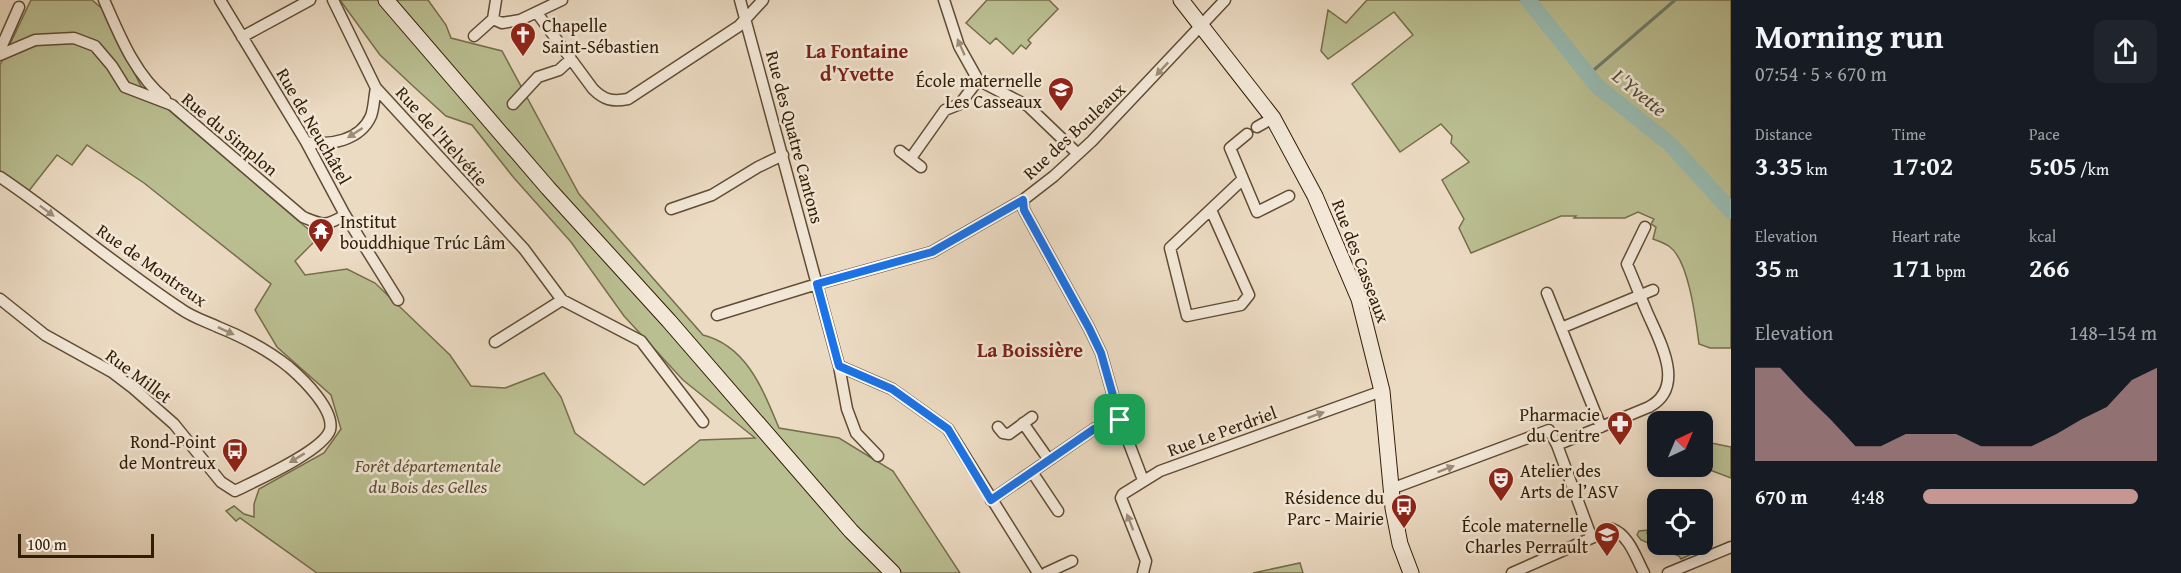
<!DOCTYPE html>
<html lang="en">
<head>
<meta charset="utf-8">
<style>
	:root { --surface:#171b24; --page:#20242c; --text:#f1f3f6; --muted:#9ea1a6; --accent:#c59692 }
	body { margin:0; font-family:"Gentium Book Plus",serif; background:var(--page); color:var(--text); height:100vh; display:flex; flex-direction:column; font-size:22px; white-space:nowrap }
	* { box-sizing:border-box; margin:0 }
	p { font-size:20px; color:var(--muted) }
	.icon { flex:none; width:33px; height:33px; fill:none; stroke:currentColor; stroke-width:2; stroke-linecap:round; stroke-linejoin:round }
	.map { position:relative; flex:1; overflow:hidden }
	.sheet { display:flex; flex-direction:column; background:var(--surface); width:450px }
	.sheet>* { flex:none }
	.needle { width:39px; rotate:44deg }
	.fabs { position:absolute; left:1647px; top:411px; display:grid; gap:12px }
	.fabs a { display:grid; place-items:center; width:66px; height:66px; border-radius:12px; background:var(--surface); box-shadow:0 3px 15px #0003; font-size:30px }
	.scale { position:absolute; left:18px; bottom:15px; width:136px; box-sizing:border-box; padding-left:6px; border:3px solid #311d04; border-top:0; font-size:16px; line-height:21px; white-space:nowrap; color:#311d04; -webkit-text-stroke:4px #f3e8d8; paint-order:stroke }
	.pin { position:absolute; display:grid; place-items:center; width:51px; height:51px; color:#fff; margin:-26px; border-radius:12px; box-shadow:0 3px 9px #0006 }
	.round { display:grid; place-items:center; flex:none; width:63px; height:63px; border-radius:12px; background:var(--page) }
	.overview { display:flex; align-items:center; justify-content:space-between; height:102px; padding:0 24px }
	h1 { font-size:33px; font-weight:700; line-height:45px }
	.figures { display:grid; grid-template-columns:repeat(3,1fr); gap:9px; height:102px; padding:6px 24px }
	.figures div { display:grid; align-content:center }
	.figures b { font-size:26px; font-weight:700 }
	.figures small { font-size:16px; font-weight:400 }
	.figures p { font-size:16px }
	.chart { height:168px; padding:12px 24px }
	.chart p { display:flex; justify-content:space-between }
	.chart svg { width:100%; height:108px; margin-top:6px; fill:var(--accent); opacity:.7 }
	ul { padding:0 24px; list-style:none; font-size:20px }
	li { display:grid; grid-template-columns:96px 72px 1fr; align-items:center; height:45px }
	li i { height:15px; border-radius:8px; background:var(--accent) }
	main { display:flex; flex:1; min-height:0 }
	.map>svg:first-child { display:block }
	.green { fill:#babf92; stroke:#766e4b; stroke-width:1.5 }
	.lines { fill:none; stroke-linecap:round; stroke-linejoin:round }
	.stream { stroke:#6f7c6c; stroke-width:3 }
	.river { stroke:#99bbb2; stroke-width:16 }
	.street-casing { stroke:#604c34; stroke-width:13 }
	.secondary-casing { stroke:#311d04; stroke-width:17 }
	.street { stroke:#f3e8d8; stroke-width:10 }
	.secondary { stroke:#f3e8d8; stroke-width:15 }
	.oneway { fill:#9c8d79 }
	.route-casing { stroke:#fff; stroke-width:12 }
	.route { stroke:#1a73e8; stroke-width:8 }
	.labels { text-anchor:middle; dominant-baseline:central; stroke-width:5; stroke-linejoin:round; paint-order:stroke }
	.poi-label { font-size:18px; fill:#311d04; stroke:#f3e8d8; text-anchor:end }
	.street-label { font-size:18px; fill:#311d04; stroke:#f3e8d8 }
	.park-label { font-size:18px; font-style:italic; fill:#5a4e2f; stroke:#f3e8d8 }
	.neighbourhood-label { font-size:20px; font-weight:bold; fill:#7a1f14; stroke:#f3e8d8 }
	.water-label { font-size:20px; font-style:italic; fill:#504c38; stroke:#f3e8d8 }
</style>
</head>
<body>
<main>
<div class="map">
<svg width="1731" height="573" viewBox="0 0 1731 573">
	<rect width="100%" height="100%" fill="#ecdbc3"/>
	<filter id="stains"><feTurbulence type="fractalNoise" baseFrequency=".00333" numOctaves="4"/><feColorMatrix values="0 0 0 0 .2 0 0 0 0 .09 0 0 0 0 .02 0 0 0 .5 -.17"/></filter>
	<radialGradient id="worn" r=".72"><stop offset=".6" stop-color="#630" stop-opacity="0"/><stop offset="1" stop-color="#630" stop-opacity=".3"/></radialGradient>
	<path class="green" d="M31 0H92L106 12 117 38 141 86 308 229 315 241 295 261 305 275 347 269 375 283 450 355 471 386 505 388 544 373 561 397 575 433 644 485 700 440 755 438 683 380 624 316 571 242 514 178 472 125 446 116 413 86 380 55 340 0H428L446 25 451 38 502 51 579 194 703 335C747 346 763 390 779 428L839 438 893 471 960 573H317L240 518 236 521 226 511 234 506 244 514 254 517V504L259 489 324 453 341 429 331 395 277 347 255 310 271 284 144 183 87 145 72 165 57 155 28 192 0 175V65Z
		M987 0H1049L1058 9 1028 40 1031 43 1026 49 1021 45 1013 54 996 38 990 44 966 23Z
		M1367 0H1731V348H1710L1699 344C1696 321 1689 261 1670 247 1665 243 1658 241 1653 239L1656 227 1651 224 1654 219 1638 212 1625 218H1574L1576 216H1561L1471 253 1459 228 1464 219 1442 180 1469 162 1451 143 1452 136 1441 124 1400 152 1352 84 1413 35 1394 12 1328 59 1321 51 1328 10 1346 23Z
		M1711 443 1731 447V478L1702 467Z
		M1648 530 1647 533 1657 538 1658 544 1672 545 1677 547 1679 545 1702 544 1703 533 1709 546 1681 559 1679 556 1641 540 1637 535 1639 531Z
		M1300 563 1303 573H1253Z"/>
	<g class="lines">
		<path class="stream" d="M1588 75 1675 0"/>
		<path class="river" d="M1528 0 1598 87 1670 144 1731 211"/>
		<defs>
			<path id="street" d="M104 0C119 34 135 75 165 99
				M220 0 306 142 345 215 398 300
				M333 0 376 88 524 249 562 300 641 341 703 422
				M740 0 839 366 847 409 856 433 878 456
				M944 0 959 46 978 80 1028 106 1078 154
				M537 13 593 89C604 100 612 102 628 99L739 26 763 0
				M493 19 496 0
				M474 36 493 19 502 23 520 20 562 0
				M242 37 310 0
				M0 50 19 7
				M0 55 35 40 74 38 95 46 112 66 125 87 172 105 303 217C323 225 325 227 345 215
				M513 104 538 77 559 70 571 59
				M1257 127 1273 118
				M1247 134 1230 148 1257 212 1289 196
				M306 142C329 146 360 141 371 116 374 108 374 97 376 88
				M900 151 921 167
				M911 158 945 110 960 104 978 80
				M0 177C62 219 119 268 181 309 192 317 205 321 218 327 243 337 268 350 289 367 303 379 335 410 330 430 323 451 255 481 235 491L221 482 174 424 133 388 112 372 45 335 0 299
				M1023 200 1024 210 1089 328 1101 353 1120 420 1143 480
				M671 209 712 195 758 167 783 155
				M1211 210 1249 295 1241 305 1187 316 1170 248 1243 179
				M1547 293 1601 427
				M717 315 817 284 932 252 1023 200 1054 176 1092 141 1225 0
				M1561 328 1653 290
				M495 342 562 300
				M839 366 892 389 948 429 1038 573
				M1023 423 1049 460
				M998 427 1003 433 1009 434 1032 417
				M1557 445 1649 407C1687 387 1659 340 1647 312 1640 296 1634 280 1627 264L1645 227
				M1032 472 1058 511
				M1391 489 1549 430 1557 445 1591 536
				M991 500 1094 429 1120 420
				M1046 573 1072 561
				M1143 573 1146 561 1121 498 1123 494 1160 471 1382 391
				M1512 573 1612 529C1629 535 1636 558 1644 573
				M1668 573 1731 547"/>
			<path id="secondary" d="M386 0 548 188 669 321 851 531 893 573
				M1181 0 1273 118 1315 196 1359 299 1382 391 1393 508 1400 544 1411 573"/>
		</defs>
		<use href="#street" class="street-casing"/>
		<use href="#secondary" class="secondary-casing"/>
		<use href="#street" class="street"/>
		<use href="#secondary" class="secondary"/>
	</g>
	<defs><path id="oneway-solid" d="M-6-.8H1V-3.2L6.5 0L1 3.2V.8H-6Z" transform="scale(1.5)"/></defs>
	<g class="oneway">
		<use href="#oneway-solid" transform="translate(961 47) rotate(-114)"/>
		<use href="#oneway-solid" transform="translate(1162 69) rotate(133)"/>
		<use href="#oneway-solid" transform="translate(355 133) rotate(147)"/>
		<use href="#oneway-solid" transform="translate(47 211) rotate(37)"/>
		<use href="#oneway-solid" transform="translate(226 331) rotate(25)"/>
		<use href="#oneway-solid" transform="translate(1316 415) rotate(-20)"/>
		<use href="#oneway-solid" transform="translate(297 458) rotate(149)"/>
		<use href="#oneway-solid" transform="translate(1446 469) rotate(-21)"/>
		<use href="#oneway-solid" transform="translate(1130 522) rotate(-111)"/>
	</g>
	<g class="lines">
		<defs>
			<path id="route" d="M1023 200 1024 210 1089 328 1101 353 1120 420 1094 429 991 500 948 429 892 389 839 366 817 284 932 252Z"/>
		</defs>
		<use href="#route" class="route-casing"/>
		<use href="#route" class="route"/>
	</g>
	<defs>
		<symbol id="church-pin" viewBox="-11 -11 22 30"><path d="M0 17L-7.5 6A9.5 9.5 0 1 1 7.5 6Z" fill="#8f2418" stroke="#f3e8d8"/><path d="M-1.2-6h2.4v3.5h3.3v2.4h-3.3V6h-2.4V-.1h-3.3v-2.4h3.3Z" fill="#fff"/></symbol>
		<symbol id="school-pin" viewBox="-11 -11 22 30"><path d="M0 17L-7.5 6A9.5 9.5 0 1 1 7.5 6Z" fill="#8f2418" stroke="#f3e8d8"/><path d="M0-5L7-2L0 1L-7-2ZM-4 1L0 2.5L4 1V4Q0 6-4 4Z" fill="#fff"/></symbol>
		<symbol id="temple-pin" viewBox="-11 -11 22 30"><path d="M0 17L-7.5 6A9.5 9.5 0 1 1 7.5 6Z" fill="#8f2418" stroke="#f3e8d8"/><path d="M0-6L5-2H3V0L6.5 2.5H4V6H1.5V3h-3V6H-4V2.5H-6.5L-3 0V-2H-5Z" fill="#fff"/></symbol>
		<symbol id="pharmacy-pin" viewBox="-11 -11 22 30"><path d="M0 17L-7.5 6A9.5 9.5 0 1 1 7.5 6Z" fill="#8f2418" stroke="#f3e8d8"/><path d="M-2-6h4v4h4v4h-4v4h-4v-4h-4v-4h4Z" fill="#fff"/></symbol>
		<symbol id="bus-pin" viewBox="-11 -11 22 30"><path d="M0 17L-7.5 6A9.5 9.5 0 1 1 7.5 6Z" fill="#8f2418" stroke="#f3e8d8"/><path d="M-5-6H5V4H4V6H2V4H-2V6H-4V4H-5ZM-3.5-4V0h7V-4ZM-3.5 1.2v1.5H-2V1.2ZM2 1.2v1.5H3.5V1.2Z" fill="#fff"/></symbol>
		<symbol id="theatre-pin" viewBox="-11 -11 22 30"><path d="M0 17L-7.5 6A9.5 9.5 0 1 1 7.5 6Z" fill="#8f2418" stroke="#f3e8d8"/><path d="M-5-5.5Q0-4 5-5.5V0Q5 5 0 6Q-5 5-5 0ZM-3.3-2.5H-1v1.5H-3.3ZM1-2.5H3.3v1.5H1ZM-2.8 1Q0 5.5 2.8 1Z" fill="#fff"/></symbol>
	</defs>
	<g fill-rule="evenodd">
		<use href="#church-pin" x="508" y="20" width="30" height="40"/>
		<use href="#school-pin" x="1046" y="75" width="30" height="40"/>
		<use href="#temple-pin" x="306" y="216" width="30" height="40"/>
		<use href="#pharmacy-pin" x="1605" y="409" width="30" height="40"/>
		<use href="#bus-pin" x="220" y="436" width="30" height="40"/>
		<use href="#theatre-pin" x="1486" y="465" width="30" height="40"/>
		<use href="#bus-pin" x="1389" y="492" width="30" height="40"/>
		<use href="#school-pin" x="1592" y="520" width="30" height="40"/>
	</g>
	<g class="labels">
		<g class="poi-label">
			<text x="542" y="25" text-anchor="start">Chapelle<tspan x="542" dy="21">Saint-Sébastien</tspan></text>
			<text x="1042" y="80">École maternelle<tspan x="1042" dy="21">Les Casseaux</tspan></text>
			<text x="340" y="221" text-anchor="start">Institut<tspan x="340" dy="21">bouddhique Trúc Lâm</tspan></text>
			<text x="1600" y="414">Pharmacie<tspan x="1600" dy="21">du Centre</tspan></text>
			<text x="216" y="441">Rond-Point<tspan x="216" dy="21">de Montreux</tspan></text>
			<text x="1520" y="470" text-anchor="start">Atelier des<tspan x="1520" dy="21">Arts de l’ASV</tspan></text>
			<text x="1384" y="497">Résidence du<tspan x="1384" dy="21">Parc - Mairie</tspan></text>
			<text x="1588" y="525">École maternelle<tspan x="1588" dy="21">Charles Perrault</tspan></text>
		</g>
		<g class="street-label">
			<text transform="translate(314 126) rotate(60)">Rue de Neuchâtel</text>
			<text transform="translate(1074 131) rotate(-43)">Rue des Bouleaux</text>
			<text transform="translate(230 134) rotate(40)">Rue du Simplon</text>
			<text transform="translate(442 136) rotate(48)">Rue de l'Helvétie</text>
			<text transform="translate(795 137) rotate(75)">Rue des Quatre Cantons</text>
			<text transform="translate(1361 261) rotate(69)">Rue des Casseaux</text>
			<text transform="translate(152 265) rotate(35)">Rue de Montreux</text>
			<text transform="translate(139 376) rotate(37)">Rue Millet</text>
			<text transform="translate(1222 431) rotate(-20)">Rue Le Perdriel</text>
		</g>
		<g class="park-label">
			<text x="428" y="465">Forêt départementale<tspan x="428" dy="21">du Bois des Gelles</tspan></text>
		</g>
		<g class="neighbourhood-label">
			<text x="857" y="50">La Fontaine<tspan x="857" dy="23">d'Yvette</tspan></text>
			<text x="1030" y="349">La Boissière</text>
		</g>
		<g class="water-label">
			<text transform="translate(1640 92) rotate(39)">L'Yvette</text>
		</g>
	</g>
	<rect width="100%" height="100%" filter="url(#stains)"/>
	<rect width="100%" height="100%" fill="url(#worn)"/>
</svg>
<div class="fabs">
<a><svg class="needle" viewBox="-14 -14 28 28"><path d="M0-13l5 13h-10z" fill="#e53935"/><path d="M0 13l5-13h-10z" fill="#9ea1a6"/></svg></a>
<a><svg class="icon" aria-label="locate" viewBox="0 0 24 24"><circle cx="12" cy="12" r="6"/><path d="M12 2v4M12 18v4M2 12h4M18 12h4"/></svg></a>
</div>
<div class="scale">100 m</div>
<div class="pin" style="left:1120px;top:420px;background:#1e9e55"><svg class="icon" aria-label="arrive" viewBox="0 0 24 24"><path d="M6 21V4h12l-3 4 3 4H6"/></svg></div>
</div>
<section class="sheet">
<div class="overview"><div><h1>Morning run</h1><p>07:54 · 5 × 670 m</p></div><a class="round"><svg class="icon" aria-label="share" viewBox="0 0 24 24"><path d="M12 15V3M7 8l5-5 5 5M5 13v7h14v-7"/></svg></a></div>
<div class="figures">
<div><p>Distance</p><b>3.35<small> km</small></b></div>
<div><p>Time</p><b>17:02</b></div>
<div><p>Pace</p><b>5:05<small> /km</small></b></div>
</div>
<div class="figures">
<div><p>Elevation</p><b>35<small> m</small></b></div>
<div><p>Heart rate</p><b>171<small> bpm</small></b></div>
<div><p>kcal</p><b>266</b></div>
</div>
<div class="chart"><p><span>Elevation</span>148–154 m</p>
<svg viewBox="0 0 160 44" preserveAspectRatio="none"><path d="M0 44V6L10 6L20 17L30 27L40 38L50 38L60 33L70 33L80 33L90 38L100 38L110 38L120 33L130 27L140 22L150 11L160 6V44z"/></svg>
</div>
<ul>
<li><b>670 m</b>4:48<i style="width:92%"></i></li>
</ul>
</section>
</main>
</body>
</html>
